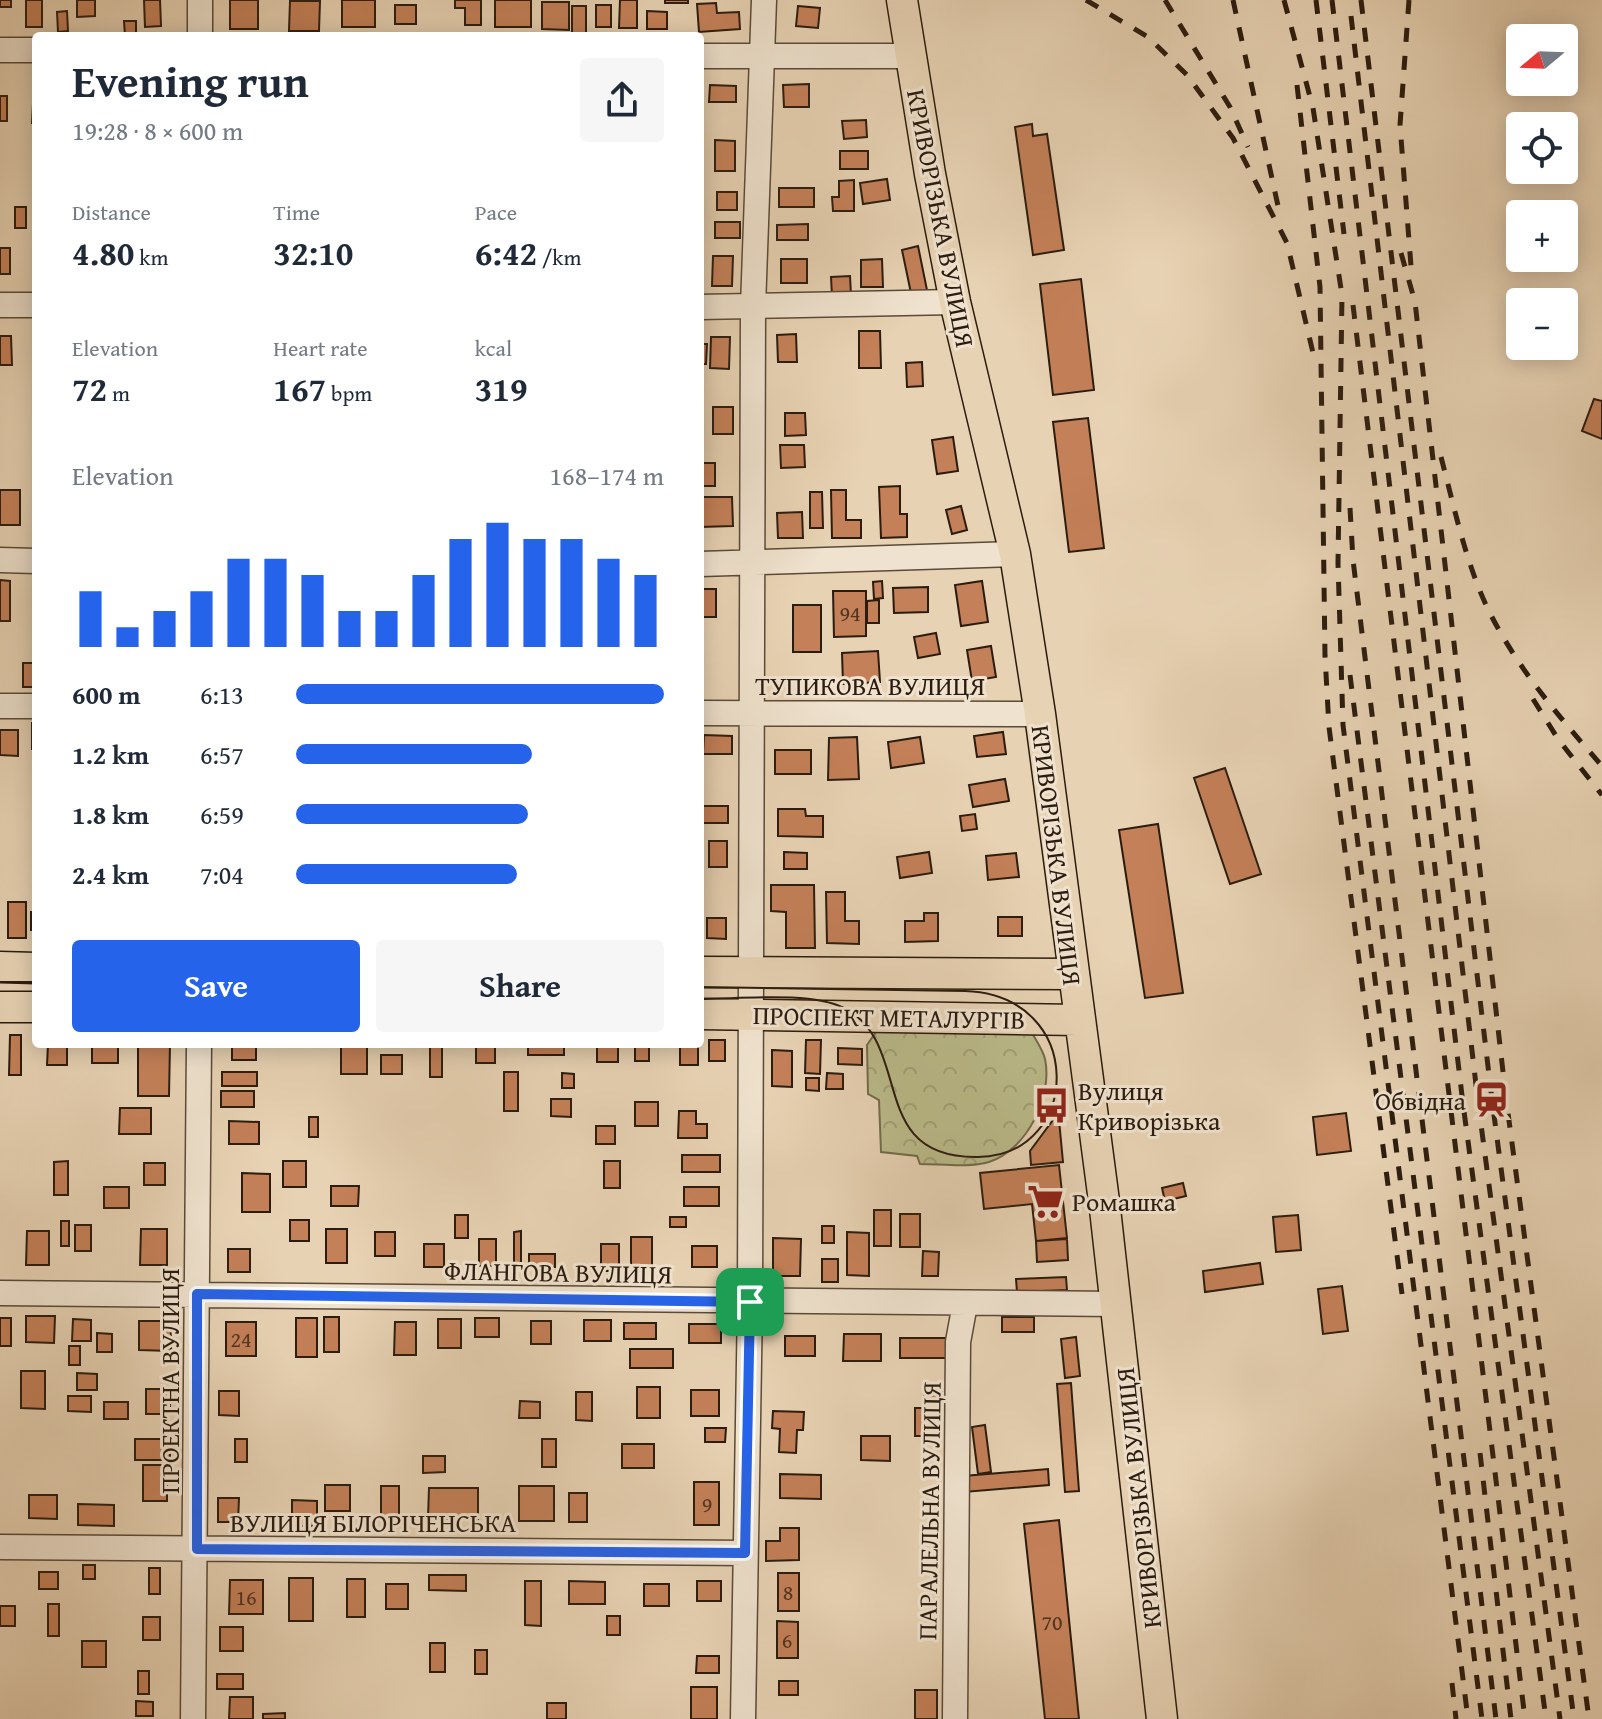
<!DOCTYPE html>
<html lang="en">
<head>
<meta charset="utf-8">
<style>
	:root { --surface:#fff; --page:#f6f6f7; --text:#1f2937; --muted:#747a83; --accent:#2563eb }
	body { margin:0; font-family:"Gentium Book Plus",serif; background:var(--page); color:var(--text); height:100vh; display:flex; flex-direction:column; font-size:30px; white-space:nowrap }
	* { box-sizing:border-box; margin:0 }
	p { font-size:26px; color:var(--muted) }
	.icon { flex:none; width:44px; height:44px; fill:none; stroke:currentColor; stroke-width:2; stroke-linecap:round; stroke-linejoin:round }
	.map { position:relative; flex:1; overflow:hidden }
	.panel { position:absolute; left:32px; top:32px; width:672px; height:1016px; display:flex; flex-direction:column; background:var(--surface); border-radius:8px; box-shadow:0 4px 20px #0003 }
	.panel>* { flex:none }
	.needle { width:52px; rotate:251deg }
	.fabs { position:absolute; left:1506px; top:24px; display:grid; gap:16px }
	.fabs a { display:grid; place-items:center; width:72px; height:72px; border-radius:8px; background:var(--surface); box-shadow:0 4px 20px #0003; font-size:40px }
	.pin { position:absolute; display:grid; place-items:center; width:68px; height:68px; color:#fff; margin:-34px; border-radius:16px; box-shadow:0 4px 12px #0006 }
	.round { display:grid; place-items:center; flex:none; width:84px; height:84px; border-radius:8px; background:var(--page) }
	.overview { display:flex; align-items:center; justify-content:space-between; height:136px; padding:0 40px }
	h1 { font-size:44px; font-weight:600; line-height:60px }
	.metrics { display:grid; grid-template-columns:repeat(3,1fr); gap:12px; height:136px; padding:8px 40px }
	.metrics div { display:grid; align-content:center }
	.metrics b { font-size:34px; font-weight:600 }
	.metrics small { font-size:22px; font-weight:400 }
	.metrics p { font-size:22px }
	.chart { height:224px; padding:16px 40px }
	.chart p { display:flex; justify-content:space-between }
	.chart svg { width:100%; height:144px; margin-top:8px; stroke:var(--accent); stroke-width:6 }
	.primary-button { display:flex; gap:16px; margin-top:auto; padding:16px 40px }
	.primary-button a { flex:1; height:92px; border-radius:8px; background:var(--accent); color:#fff; font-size:32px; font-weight:600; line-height:92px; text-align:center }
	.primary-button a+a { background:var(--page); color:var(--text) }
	ul { padding:0 40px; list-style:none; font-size:26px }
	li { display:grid; grid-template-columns:128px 96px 1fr; align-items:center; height:60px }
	li i { height:20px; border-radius:10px; background:var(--accent) }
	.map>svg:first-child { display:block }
	.forest { fill:url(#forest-crowns); stroke:#726b4c; stroke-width:2 }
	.building { fill:#c48058; stroke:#2b1c0f; stroke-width:2 }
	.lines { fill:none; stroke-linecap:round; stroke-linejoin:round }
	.minor-casing { stroke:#5a4a38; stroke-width:27 }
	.major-casing { stroke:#2b1c0f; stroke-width:33 }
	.minor { stroke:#efe2ce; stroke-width:24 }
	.major { stroke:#e7d2b3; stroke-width:30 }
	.tram { stroke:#2b1c0f; stroke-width:2 }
	.rail { stroke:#2b1c0f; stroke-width:5; stroke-dasharray:14 14; stroke-linecap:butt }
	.route-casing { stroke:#fff; stroke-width:16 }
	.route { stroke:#2563eb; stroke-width:10 }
	.labels { text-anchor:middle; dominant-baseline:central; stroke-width:6; stroke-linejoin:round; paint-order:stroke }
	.number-label { font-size:22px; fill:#513521 }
	.street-label { font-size:26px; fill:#2b1c0f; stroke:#efe2ce }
	.poi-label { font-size:26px; fill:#2b1c0f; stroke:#efe2ce; text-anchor:start }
</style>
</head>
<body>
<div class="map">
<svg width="1602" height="1719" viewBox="0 0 1602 1719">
	<defs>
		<pattern id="forest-crowns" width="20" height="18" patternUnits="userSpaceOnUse" patternTransform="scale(2)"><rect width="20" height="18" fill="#baba89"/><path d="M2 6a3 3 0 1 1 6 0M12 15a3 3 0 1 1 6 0" fill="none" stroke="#a09f75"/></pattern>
	</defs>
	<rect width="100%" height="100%" fill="#e7d2b3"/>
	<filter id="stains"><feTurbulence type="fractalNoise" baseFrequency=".0025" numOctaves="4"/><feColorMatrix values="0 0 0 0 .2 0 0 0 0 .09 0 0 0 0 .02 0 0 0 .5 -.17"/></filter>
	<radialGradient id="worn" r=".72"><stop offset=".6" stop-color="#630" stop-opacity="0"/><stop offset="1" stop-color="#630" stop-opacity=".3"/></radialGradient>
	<path class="forest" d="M878 1029 1031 1031C1035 1039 1043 1050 1045 1059 1053 1096 1027 1150 989 1162 969 1168 941 1164 920 1164L917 1156 881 1152 879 1100 868 1094 867 1045Z"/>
	<path class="building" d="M0 0H11V7H0Z
		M26 0H42V27H26Z
		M77 0H95V16L77 17Z
		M144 0H160L161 26 145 27Z
		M230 0H258V29H230Z
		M342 0H375V27H342Z
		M455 0H481V25H465V8H455Z
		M495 0H531V27H495Z
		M620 0H637V28H619Z
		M665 0H688V3H665Z
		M290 1H320L319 31H289Z
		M542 2H569V30L542 29Z
		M716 3 717 13 739 12 740 29 699 32 697 4Z
		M395 5H416V24H395Z
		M596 5H611V27H596Z
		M572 6H586V35H572Z
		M798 6 820 8 818 28 796 26Z
		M67 11 68 31 58 32 57 12Z
		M647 11 667 12V29H647Z
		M124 21H136V35L125 36Z
		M809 84V107H784L783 85Z
		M710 85 736 86V102H709Z
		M0 96H7V121H0Z
		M33 104H36V123H32Z
		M866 120 867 137 844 139 842 121Z
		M1032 124 1033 136 1047 134 1064 250 1033 255 1015 127Z
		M715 140 735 141V171H715Z
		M840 151H868V169H840Z
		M887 179 890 200 863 204 860 183Z
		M854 180V211H833L832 197H839V181Z
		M779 188H814V207H779Z
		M717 192H737V210H717Z
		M15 207H26V228H15Z
		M715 222H740V238H715Z
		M808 224V240H777V225Z
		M918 246 928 295 912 298 902 250Z
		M0 248H10V274H0Z
		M713 256H733L732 286H712Z
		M781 259H807V283H781Z
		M882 259 883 287H861V260Z
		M850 276 851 295 832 296 831 277Z
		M1081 279 1094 390 1053 395 1040 284Z
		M859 331H880L881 368H859Z
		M796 334 797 362H778L777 335Z
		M0 336H11L12 365H0Z
		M711 337H730L729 369 710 368Z
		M700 344H707L706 364H700Z
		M922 362 923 386 907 387 906 363Z
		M1594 399 1602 401V439L1582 431Z
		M713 407H733V434H713Z
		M785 413H805L806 435 785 436Z
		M1088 418 1104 548 1069 552 1053 422Z
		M953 437 958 471 937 474 932 440Z
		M700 440H703V458H700Z
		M780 445H804L805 467 781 468Z
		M700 463H715V486H700Z
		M900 486V514H907V537L881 538 879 487Z
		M0 490H20V525H0Z
		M831 490H846V520H861V538H832Z
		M810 492H822L823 528H810Z
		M700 497H732L733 526 700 527Z
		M961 506 967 530 952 534 946 510Z
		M802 512 803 538H778L777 513Z
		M0 580 10 581V621H0Z
		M882 581 883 598 874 599 873 582Z
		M982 581 988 622 961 626 955 585Z
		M928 587V612L894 613 893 588Z
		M702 589H716V617H702Z
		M833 591H866V636L834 637Z
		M879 600V623H867V601Z
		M793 605H821V652H793Z
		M936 633 940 654 918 658 914 637Z
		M991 646 996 677 972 681 967 650Z
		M878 651 880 682 843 684 842 653Z
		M23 663H36V687H23Z
		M32 723H36V749H32Z
		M0 730H18V756L0 755Z
		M1003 732 1006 754 977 757 974 736Z
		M704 735 732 736V754H703Z
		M857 737 859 779 828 780 829 738Z
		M920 737 924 763 891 768 888 742Z
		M775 750H811V774H775Z
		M1225 768 1261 874 1230 884 1194 778Z
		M1005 779 1009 801 973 807 969 785Z
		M700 806H728V823H700Z
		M778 809H805L806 816H823V837L778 836Z
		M975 814 977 829 962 831 960 816Z
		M1158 824 1183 993 1145 998 1119 830Z
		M709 841H727V867H709Z
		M784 852 807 853V869H784Z
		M929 852 932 873 900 878 897 857Z
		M1016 853 1019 877 988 880 986 856Z
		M771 885H814L815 948H786V912L771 911Z
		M826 892H845V921H859V944L827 943Z
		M8 902H26V938H8Z
		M31 912H36V930H31Z
		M924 913H938V941L905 942V921H924Z
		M998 917H1022V936H998Z
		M707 918H726V939L707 938Z
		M10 1035H21V1075H9Z
		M709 1040H725V1061H709Z
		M806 1040H821L820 1074 805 1073Z
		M48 1044H67V1065H47Z
		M92 1044H118V1063H92Z
		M138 1044H170L169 1096H138Z
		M232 1044H256V1060H232Z
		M341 1044H367V1074H341Z
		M430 1044H442V1077H430Z
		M476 1044H495V1063H476Z
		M528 1044H564V1055H528Z
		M597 1044H618V1062H597Z
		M635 1044H649V1061H635Z
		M680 1044H698V1065H680Z
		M838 1048 862 1049V1065L838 1064Z
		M772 1050 792 1051V1087L772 1086Z
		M381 1055H402V1074H381Z
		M222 1072H257V1086H222Z
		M504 1072H518V1111H504Z
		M562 1073 574 1074V1088H562Z
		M827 1073 843 1074V1089H826Z
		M806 1078H819V1091L806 1090Z
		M221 1091H254V1107H221Z
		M551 1099H571V1117L551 1116Z
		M635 1102H658V1126H635Z
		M120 1108H151V1134H119Z
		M679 1111H696V1124H707V1138H678Z
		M1346 1113 1351 1151 1317 1155 1313 1117Z
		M309 1117H318V1137H309Z
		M1053 1120H1059L1063 1162 1031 1165 1030 1151Z
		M229 1121 259 1122V1144H229Z
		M596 1126H615V1144H596Z
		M682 1155H720V1172H682Z
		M68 1161V1195H54V1162Z
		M283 1161H306V1187H283Z
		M604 1161H620V1188H604Z
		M144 1163H165V1185H144Z
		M1059 1165 1067 1238 1036 1241 1032 1204 984 1209 980 1173Z
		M242 1173 270 1174V1212H242Z
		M1183 1183 1186 1196 1165 1201 1162 1188Z
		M331 1186H359L358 1206H331Z
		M104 1187H129V1208H104Z
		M684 1187H719V1206H684Z
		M874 1210H891V1246H874Z
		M900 1214H920V1247H900Z
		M455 1215H468V1238H455Z
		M1298 1215 1301 1250 1276 1252 1273 1217Z
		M670 1217H686V1227H670Z
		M290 1220H309V1241H290Z
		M61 1221H69V1246H61Z
		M75 1225H91V1251H75Z
		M822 1226H834V1243H822Z
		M141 1229H167V1265H140Z
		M326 1229H347V1263H326Z
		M27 1231H49V1265H26Z
		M521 1231V1265H514V1232Z
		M375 1232H395V1256H375Z
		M847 1232 869 1233V1276L847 1275Z
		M631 1237H652V1268H631Z
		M773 1238 801 1239 800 1276H773Z
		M479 1239H496V1266H479Z
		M1067 1239 1068 1260 1037 1262 1036 1241Z
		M424 1244H444V1267H424Z
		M601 1244H619V1271H601Z
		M692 1246H717V1267H692Z
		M228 1249H250V1272H228Z
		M923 1251 939 1252 938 1276H922Z
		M529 1254H555V1267H529Z
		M822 1259H838V1282H822Z
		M1260 1263 1263 1284 1205 1292 1203 1271Z
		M1066 1277 1067 1290 1017 1292 1016 1279Z
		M1342 1286 1348 1331 1323 1334 1318 1289Z
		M26 1316H55L54 1343 26 1342Z
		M324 1317H339V1352H324Z
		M1002 1317H1034V1332H1002Z
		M0 1318H11V1346H0Z
		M296 1318H317V1357H296Z
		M475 1318H499V1337H475Z
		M73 1319 91 1320V1341H72Z
		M438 1319H461V1348H438Z
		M584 1320H611V1341H584Z
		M139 1321H171V1351L139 1350Z
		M531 1321H551V1344H531Z
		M226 1322H256V1356H226Z
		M395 1322H416V1355H394Z
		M624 1323H656V1339H624Z
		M689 1324H721V1343H689Z
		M97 1333 112 1334V1352H97Z
		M844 1334H881V1361H843Z
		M785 1336H815V1356H785Z
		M1076 1337 1080 1376 1065 1378 1061 1339Z
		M900 1338H949V1358H900Z
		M69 1346H80V1365H69Z
		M630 1349H673V1368H630Z
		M21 1371H45V1409L21 1408Z
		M77 1373 97 1374V1390H77Z
		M1071 1383 1079 1491 1065 1492 1057 1384Z
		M637 1387H660V1418H637Z
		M924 1387H942V1400H924Z
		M146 1389H170V1414H146Z
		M691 1390H719V1416H691Z
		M219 1391H239V1416L219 1415Z
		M576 1392H592V1421L576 1420Z
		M68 1396H91V1412L68 1411Z
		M520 1401 540 1402V1418H519Z
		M104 1402H128V1419H104Z
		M915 1408H935V1436H915Z
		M773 1411 804 1412 803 1430H797L796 1453 779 1452 780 1429 772 1428Z
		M985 1425 991 1472 978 1474 972 1427Z
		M705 1428H726L725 1442H705Z
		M861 1436H890V1461L861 1460Z
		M135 1439H170V1460H135Z
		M235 1439H247V1462H235Z
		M542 1439H556V1467H542Z
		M622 1444H654V1468H622Z
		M423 1456H445V1472L423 1473Z
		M143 1465H167V1501H143Z
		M1048 1469 1049 1485 964 1492 963 1476Z
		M780 1474 821 1475V1499L780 1498Z
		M694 1482H719V1525H694Z
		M325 1485H350V1511H325Z
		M381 1486H399V1517H381Z
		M519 1486H554V1521H519Z
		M429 1488H478V1519L428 1518Z
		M569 1493H587V1522H569Z
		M29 1495H57V1519L29 1518Z
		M218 1498H239L238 1522H218Z
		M292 1500 317 1501V1526H292Z
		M78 1504 114 1505V1526L78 1525Z
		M1059 1520 1079 1719H1045L1024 1524Z
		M780 1528H799V1560L766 1561V1541H780Z
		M83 1565H95V1579H83Z
		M149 1568H160V1594H149Z
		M39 1572H58V1589H39Z
		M778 1573H799V1611H778Z
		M429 1575H466V1591L429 1590Z
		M289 1578H313V1621H289Z
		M347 1579H365V1617H347Z
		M230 1580H263V1614H229Z
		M525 1581H541V1626L525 1625Z
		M569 1581 605 1582V1604H569Z
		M697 1581H721V1601H697Z
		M386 1584H408V1609H386Z
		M644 1584H669V1606H644Z
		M48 1604H59V1636H48Z
		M0 1606H15V1626H0Z
		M607 1616H620V1635H607Z
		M143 1617H160V1640H143Z
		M777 1621 798 1622V1658H777Z
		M220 1627H243V1651H220Z
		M82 1641H106V1667H82Z
		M430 1643H445V1672H430Z
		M475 1650H487V1674H475Z
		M697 1656H719V1673H696Z
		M138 1671H149V1694H138Z
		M217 1674H243V1689H217Z
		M779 1681H798V1695H779Z
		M691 1687H717V1719H691Z
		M915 1690H937V1719H915Z
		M230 1697H253V1719H229Z
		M136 1701 153 1702V1716H136Z
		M547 1703H566V1719H547Z
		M285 1713V1719H263V1714Z"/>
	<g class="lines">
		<defs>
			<path id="minor" d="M200 0V36
				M0 50H36
				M700 56H909
				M0 305H36
				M700 307 955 302
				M0 560 36 561
				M700 564 1015 554
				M0 706H36
				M700 713 1040 714
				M0 1293 1116 1304
				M0 1547 745 1553
				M193 1719 199 1044
				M743 1719 750 1302 753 307 764 0
				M955 1719 958 1342 965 1304"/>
			<path id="major" d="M902 0 930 174 955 302 1015 554 1040 714 1105 1209 1162 1719
				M0 967 36 968
				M700 972 1072 974
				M0 1007H36
				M700 1014 1077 1020"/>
		</defs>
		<use href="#minor" class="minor-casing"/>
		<use href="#major" class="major-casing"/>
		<use href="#minor" class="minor"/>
		<use href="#major" class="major"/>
		<path class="tram" d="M0 982H36
			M700 987 965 991C1087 995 1083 1156 978 1157 865 1159 915 1044 844 1008 810 991 739 999 700 999"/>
		<path class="rail" d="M1086 0 1148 37 1187 75 1233 138 1287 243 1314 357
			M1165 0 1230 107 1248 147
			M1233 0 1280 215
			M1284 0 1313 108 1342 295 1338 563 1343 725 1468 1719
			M1316 0 1344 234
			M1332 0 1463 1104 1546 1719
			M1361 0 1492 1100 1574 1719
			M1409 0 1400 125 1411 266
			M1351 16 1478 1102 1560 1719
			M1297 85 1320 287 1325 656 1329 727 1402 1294
			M1401 253 1415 302 1506 1098 1589 1719
			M1353 305 1525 1719
			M1441 457C1455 510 1467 570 1493 619 1522 674 1562 720 1602 766
			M1350 508 1353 560 1496 1719
			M1350 675 1482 1719
			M1533 699 1558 739 1602 795
			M1480 1453 1511 1719
			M1452 1683 1456 1719"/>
	</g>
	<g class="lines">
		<defs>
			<path id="route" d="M197 1294 750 1302 745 1553 197 1549Z"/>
		</defs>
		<use href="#route" class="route-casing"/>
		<use href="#route" class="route"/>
	</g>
	<defs>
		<symbol id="station-bare" viewBox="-9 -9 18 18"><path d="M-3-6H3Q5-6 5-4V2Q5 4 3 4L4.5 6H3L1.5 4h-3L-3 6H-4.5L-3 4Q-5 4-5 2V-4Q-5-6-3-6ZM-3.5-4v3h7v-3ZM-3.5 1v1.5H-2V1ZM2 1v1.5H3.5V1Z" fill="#8f2418" stroke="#efe2ce" stroke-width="2.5" paint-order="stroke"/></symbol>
		<symbol id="bus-bare" viewBox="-9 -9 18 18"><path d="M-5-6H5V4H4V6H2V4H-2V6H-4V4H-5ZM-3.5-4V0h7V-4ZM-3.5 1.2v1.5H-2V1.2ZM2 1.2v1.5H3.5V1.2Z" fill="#8f2418" stroke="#efe2ce" stroke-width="2.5" paint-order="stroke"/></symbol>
		<symbol id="supermarket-bare" viewBox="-9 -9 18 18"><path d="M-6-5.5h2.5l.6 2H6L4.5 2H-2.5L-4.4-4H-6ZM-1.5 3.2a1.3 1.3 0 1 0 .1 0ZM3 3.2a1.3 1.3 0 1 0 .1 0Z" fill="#8f2418" stroke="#efe2ce" stroke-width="2.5" paint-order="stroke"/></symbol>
	</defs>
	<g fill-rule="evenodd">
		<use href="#station-bare" x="1466" y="1074" width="51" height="51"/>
		<use href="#bus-bare" x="1026" y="1080" width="51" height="51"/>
		<use href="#supermarket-bare" x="1020" y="1176" width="51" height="51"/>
	</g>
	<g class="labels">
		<g class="number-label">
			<text x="850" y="613">94</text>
			<text x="241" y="1339">24</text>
			<text x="707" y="1504">9</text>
			<text x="788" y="1592">8</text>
			<text x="246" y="1597">16</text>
			<text x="1052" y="1622">70</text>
			<text x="787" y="1640">6</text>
		</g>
		<g class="street-label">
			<text transform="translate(941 218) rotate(79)">КРИВОРІЗЬКА ВУЛИЦЯ</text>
			<text x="870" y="685">ТУПИКОВА ВУЛИЦЯ</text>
			<text transform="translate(1057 855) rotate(83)">КРИВОРІЗЬКА ВУЛИЦЯ</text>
			<text transform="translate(889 1017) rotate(1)">ПРОСПЕКТ МЕТАЛУРГІВ</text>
			<text transform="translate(558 1272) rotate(1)">ФЛАНГОВА ВУЛИЦЯ</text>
			<text transform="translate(169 1381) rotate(-90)">ПРОЕКТНА ВУЛИЦЯ</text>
			<text transform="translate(1138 1498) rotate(-96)">КРИВОРІЗЬКА ВУЛИЦЯ</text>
			<text transform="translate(929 1511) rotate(-89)">ПАРАЛЕЛЬНА ВУЛИЦЯ</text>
			<text x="373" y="1522">ВУЛИЦЯ БІЛОРІЧЕНСЬКА</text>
		</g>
		<g class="poi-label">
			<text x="1078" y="1090">Вулиця<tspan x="1078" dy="30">Криворізька</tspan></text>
			<text x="1466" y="1100" text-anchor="end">Обвідна</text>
			<text x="1072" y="1201">Ромашка</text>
		</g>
	</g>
	<rect width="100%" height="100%" filter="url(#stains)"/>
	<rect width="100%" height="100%" fill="url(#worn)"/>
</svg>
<div class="fabs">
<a><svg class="needle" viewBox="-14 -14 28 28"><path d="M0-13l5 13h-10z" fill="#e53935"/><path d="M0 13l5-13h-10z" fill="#747a83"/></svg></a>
<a><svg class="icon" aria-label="locate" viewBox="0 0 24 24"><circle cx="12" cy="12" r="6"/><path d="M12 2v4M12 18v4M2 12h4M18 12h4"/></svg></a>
<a>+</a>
<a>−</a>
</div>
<div class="pin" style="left:750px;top:1302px;background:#1e9e55"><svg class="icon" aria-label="arrive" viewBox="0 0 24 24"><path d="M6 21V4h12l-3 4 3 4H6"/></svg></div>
<section class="panel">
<div class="overview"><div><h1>Evening run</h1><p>19:28 · 8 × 600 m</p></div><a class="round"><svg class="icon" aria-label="share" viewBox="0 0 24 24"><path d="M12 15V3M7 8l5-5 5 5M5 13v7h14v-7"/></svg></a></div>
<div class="metrics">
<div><p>Distance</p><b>4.80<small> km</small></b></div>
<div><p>Time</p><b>32:10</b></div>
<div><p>Pace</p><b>6:42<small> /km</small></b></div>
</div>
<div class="metrics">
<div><p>Elevation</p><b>72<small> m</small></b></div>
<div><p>Heart rate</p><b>167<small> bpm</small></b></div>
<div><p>kcal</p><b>319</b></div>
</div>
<div class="chart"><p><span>Elevation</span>168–174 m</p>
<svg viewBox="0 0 160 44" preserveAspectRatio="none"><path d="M5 44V27M15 44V38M25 44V33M35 44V27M45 44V17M55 44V17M65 44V22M75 44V33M85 44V33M95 44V22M105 44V11M115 44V6M125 44V11M135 44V11M145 44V17M155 44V22"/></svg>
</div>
<ul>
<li><b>600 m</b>6:13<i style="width:100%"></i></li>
<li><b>1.2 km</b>6:57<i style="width:64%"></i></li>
<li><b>1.8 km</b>6:59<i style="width:63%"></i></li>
<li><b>2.4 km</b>7:04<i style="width:60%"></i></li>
</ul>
<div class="primary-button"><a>Save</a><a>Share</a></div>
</section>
</div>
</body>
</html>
